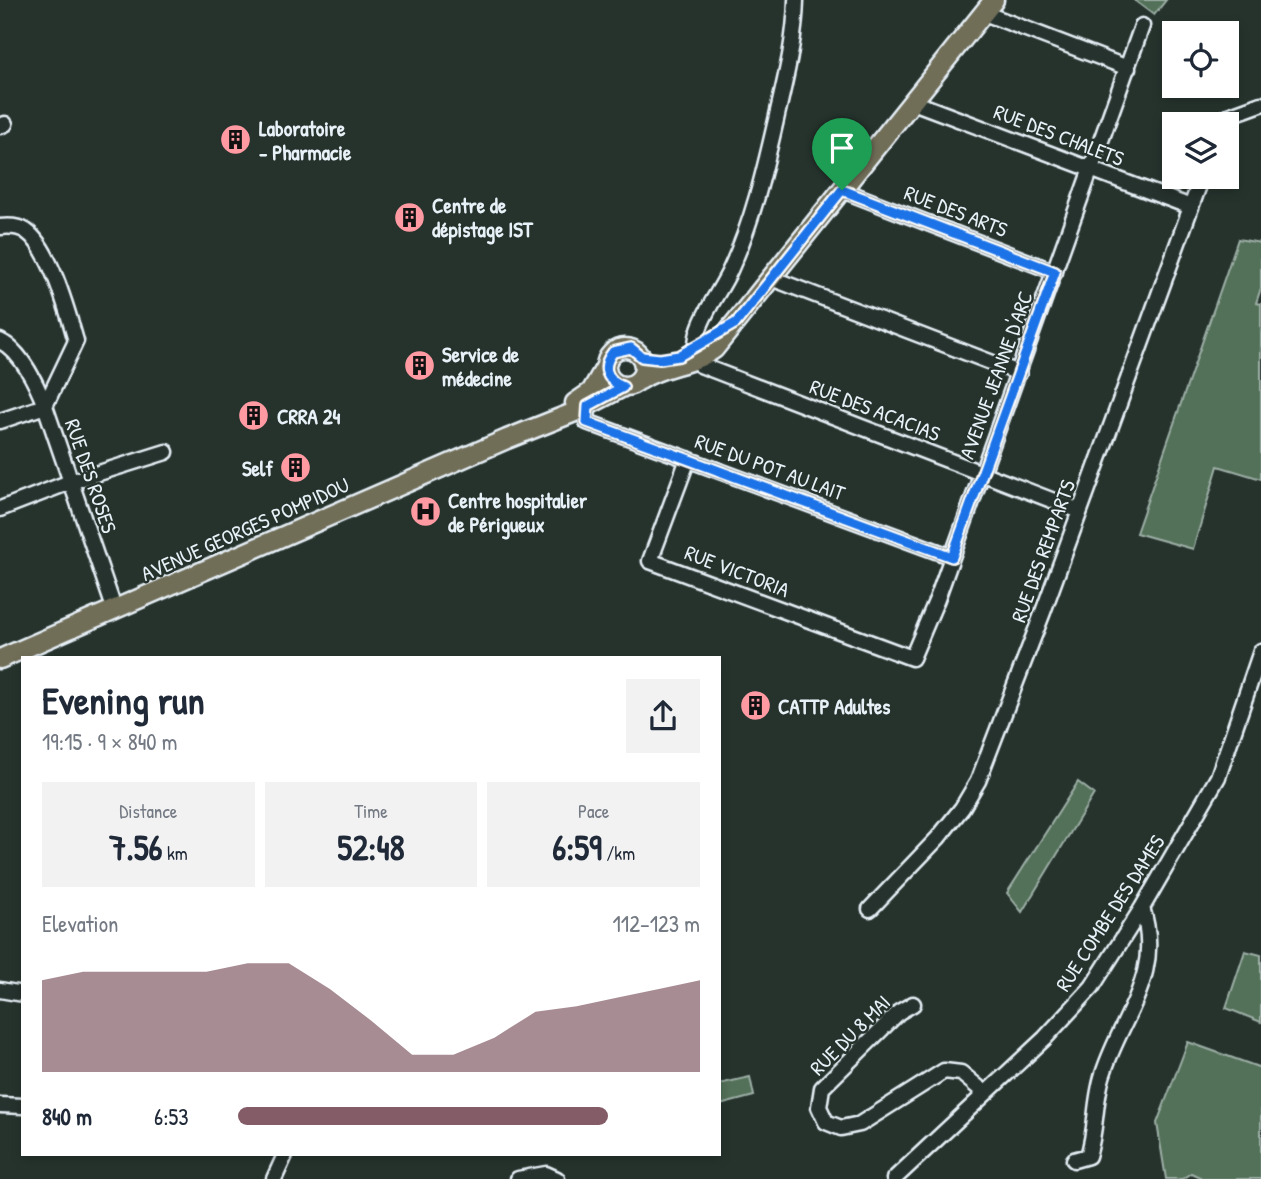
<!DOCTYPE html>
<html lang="en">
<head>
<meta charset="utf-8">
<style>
	:root { --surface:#fff; --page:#f2f2f3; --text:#1f2937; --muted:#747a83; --accent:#845c67 }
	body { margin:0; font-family:"Patrick Hand",sans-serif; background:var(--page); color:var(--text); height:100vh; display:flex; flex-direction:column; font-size:26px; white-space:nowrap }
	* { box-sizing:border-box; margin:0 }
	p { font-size:23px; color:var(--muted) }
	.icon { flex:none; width:38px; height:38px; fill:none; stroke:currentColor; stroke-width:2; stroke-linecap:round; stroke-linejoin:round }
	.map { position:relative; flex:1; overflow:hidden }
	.sheet { position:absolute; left:21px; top:656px; width:700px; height:500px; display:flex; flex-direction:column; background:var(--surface); border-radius:0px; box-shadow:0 4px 10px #0003 }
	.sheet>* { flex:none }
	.buttons { position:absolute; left:1162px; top:21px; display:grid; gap:14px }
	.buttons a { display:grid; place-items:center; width:77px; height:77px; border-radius:0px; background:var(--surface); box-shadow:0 4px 10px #0003; font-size:35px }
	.pin { position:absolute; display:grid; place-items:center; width:60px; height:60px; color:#fff; margin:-72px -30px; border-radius:50% 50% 50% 0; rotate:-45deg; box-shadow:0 0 7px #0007 }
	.pin .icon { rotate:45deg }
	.round { display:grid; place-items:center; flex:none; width:74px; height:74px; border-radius:0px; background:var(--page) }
	.head { display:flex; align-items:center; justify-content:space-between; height:119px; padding:0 21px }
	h1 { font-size:38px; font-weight:700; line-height:52px }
	.figures { display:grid; grid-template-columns:repeat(3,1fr); gap:10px; height:119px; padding:7px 21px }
	.figures div { display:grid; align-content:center; border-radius:0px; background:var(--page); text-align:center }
	.figures b { font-size:35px; font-weight:700 }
	.figures small { font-size:19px; font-weight:400 }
	.figures p { font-size:19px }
	.chart { height:196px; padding:14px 21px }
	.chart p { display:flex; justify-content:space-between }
	.chart svg { width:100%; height:126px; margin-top:7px; fill:var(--accent); opacity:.7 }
	ul { padding:0 21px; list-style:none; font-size:23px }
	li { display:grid; grid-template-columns:112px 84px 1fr; align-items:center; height:52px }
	li i { height:18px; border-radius:9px; background:var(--accent) }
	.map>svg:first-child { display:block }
	.green { fill:#537058; stroke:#9eb0a8; stroke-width:2 }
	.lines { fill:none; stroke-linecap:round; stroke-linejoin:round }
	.minor-casing { stroke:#e8f1f8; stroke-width:19 }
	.major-casing { stroke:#e8f1f8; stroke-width:23 }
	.minor { stroke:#26332d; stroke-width:14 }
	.major { stroke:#716e59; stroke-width:18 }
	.route-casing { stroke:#fff; stroke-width:14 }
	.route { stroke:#1a73e8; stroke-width:9 }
	.labels { text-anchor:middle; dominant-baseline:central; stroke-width:5; stroke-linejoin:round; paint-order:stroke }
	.poi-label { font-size:21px; font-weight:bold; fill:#e8f1f8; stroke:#26332d; text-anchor:start }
	.street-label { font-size:21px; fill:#e8f1f8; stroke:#26332d }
</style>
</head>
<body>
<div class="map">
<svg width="1261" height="1179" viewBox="0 0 1261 1179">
	<rect width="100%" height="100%" fill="#26332d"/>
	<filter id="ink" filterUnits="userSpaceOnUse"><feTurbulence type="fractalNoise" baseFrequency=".0143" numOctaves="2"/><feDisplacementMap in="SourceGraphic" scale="14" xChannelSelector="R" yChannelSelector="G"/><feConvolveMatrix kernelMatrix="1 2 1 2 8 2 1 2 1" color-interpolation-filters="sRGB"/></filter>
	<g filter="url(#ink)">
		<path class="green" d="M1134 0H1166L1154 15Z
			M1238 239 1261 243V288L1256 303 1261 304V479L1218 466 1193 549 1136 533Z
			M1078 782 1094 794 1022 912 1007 893Z
			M1245 951 1261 955V1022L1226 1008Z
			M1188 1042 1261 1068V1179H1204L1191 1173 1182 1179H1166L1157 1123Z
			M750 1077 754 1096 720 1105 719 1084Z"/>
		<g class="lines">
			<defs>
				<path id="minor" d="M796 0C795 42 785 80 776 120 764 172 753 220 731 268 719 297 684 332 700 365L1080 511
					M984 13 1128 68
					M913 102 1191 207
					M1221 124 1228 116 1261 104
					M0 126 5 124
					M842 190 1055 272
					M0 227C9 226 18 226 26 231 50 247 68 313 76 341L45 406 115 611
					M771 278 1019 373
					M0 341C21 351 37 385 45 406L0 421
					M588 406 587 422 952 557
					M688 459 650 561 912 658 937 599 1142 26
					M0 509 70 482 166 452
					M870 909 938 838 962 808 978 781 1043 612 1202 177
					M0 990 23 994
					M913 1004 899 1012 822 1088 819 1107 826 1122 841 1128 860 1124 944 1071 961 1073 985 1093
					M0 1105 23 1106
					M1074 1160 1088 1156C1097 1129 1094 1098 1104 1071 1123 1014 1164 973 1142 908
					M274 1179 285 1155
					M518 1179 546 1174 557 1179
					M894 1179 1045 1038 1092 987 1142 908 1218 777 1261 651"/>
				<path id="major" d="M606 367a19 19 0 1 1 38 0a19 19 0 1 1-38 0Z
					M640 380C663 364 691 366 714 349L994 0
					M575 403 591 392 606 366
					M0 659 507 439 575 412 623 387"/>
			</defs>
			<use href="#minor" class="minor-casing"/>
			<use href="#major" class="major-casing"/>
			<use href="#minor" class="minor"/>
			<use href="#major" class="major"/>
		</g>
	</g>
	<g class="lines" filter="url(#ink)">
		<defs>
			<path id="route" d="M842 190 1055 272 952 557 587 422 588 406 623 387C606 380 601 367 613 352L631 348 642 357 660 359 679 356 736 323Z"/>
		</defs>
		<use href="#route" class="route-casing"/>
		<use href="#route" class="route"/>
	</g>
	<defs>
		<symbol id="building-disc" viewBox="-11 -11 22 22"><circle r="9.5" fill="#ff9aa2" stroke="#26332d"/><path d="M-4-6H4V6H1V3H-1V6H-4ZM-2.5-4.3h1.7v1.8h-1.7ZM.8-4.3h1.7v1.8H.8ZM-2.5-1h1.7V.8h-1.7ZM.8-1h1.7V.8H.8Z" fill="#111"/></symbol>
		<symbol id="hospital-disc" viewBox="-11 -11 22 22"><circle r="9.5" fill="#ff9aa2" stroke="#26332d"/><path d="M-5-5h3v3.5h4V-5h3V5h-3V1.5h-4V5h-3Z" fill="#111"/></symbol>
	</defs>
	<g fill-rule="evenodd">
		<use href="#building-disc" x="218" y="122" width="35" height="35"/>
		<use href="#building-disc" x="392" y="200" width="35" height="35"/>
		<use href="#building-disc" x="402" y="348" width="35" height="35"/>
		<use href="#building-disc" x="236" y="398" width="35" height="35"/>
		<use href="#building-disc" x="278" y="450" width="35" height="35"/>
		<use href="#hospital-disc" x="408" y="494" width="35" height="35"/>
		<use href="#building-disc" x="738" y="688" width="35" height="35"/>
	</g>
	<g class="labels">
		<g class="poi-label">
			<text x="259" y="128">Laboratoire<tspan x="259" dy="24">- Pharmacie</tspan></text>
			<text x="432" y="205">Centre de<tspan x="432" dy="24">dépistage IST</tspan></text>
			<text x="442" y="354">Service de<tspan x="442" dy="24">médecine</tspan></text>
			<text x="277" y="416">CRRA 24</text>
			<text x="273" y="468" text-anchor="end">Self</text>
			<text x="448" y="500">Centre hospitalier<tspan x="448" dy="24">de Périgueux</tspan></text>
			<text x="778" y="706">CATTP Adultes</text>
		</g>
		<g class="street-label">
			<text transform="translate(1059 135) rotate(21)">RUE DES CHALETS</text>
			<text transform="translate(956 211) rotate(21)">RUE DES ARTS</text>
			<text transform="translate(996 375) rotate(-70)">AVENUE JEANNE D'ARC</text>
			<text transform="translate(875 410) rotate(21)">RUE DES ACACIAS</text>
			<text transform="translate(770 467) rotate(20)">RUE DU POT AU LAIT</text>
			<text transform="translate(91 476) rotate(71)">RUE DES ROSES</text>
			<text transform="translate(245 529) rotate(-24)">AVENUE GEORGES POMPIDOU</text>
			<text transform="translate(1043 551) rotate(-70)">RUE DES REMPARTS</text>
			<text transform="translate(737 571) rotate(21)">RUE VICTORIA</text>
			<text transform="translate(1110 913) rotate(-57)">RUE COMBE DES DAMES</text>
			<text transform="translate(850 1035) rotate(-45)">RUE DU 8 MAI</text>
		</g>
	</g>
</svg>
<div class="buttons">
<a><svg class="icon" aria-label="locate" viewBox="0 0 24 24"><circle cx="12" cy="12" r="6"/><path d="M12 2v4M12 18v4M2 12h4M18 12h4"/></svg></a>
<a><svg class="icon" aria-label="layers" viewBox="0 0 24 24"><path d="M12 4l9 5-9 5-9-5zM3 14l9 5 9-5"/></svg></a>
</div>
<div class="pin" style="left:842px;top:190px;background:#1e9e55"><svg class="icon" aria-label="arrive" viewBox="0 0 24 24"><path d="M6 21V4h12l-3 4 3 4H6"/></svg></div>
<section class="sheet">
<div class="head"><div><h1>Evening run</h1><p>19:15 · 9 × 840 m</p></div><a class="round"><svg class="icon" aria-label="share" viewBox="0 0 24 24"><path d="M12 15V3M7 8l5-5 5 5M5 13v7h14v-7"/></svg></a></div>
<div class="figures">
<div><p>Distance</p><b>7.56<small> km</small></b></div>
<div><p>Time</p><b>52:48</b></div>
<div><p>Pace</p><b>6:59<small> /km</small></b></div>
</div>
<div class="chart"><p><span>Elevation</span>112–123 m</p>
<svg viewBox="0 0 160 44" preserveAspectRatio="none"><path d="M0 44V12L10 9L20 9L30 9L40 9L50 6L60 6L70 15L80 26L90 38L100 38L110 32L120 23L130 21L140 18L150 15L160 12V44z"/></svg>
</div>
<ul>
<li><b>840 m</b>6:53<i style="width:80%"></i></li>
</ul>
</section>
</div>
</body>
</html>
